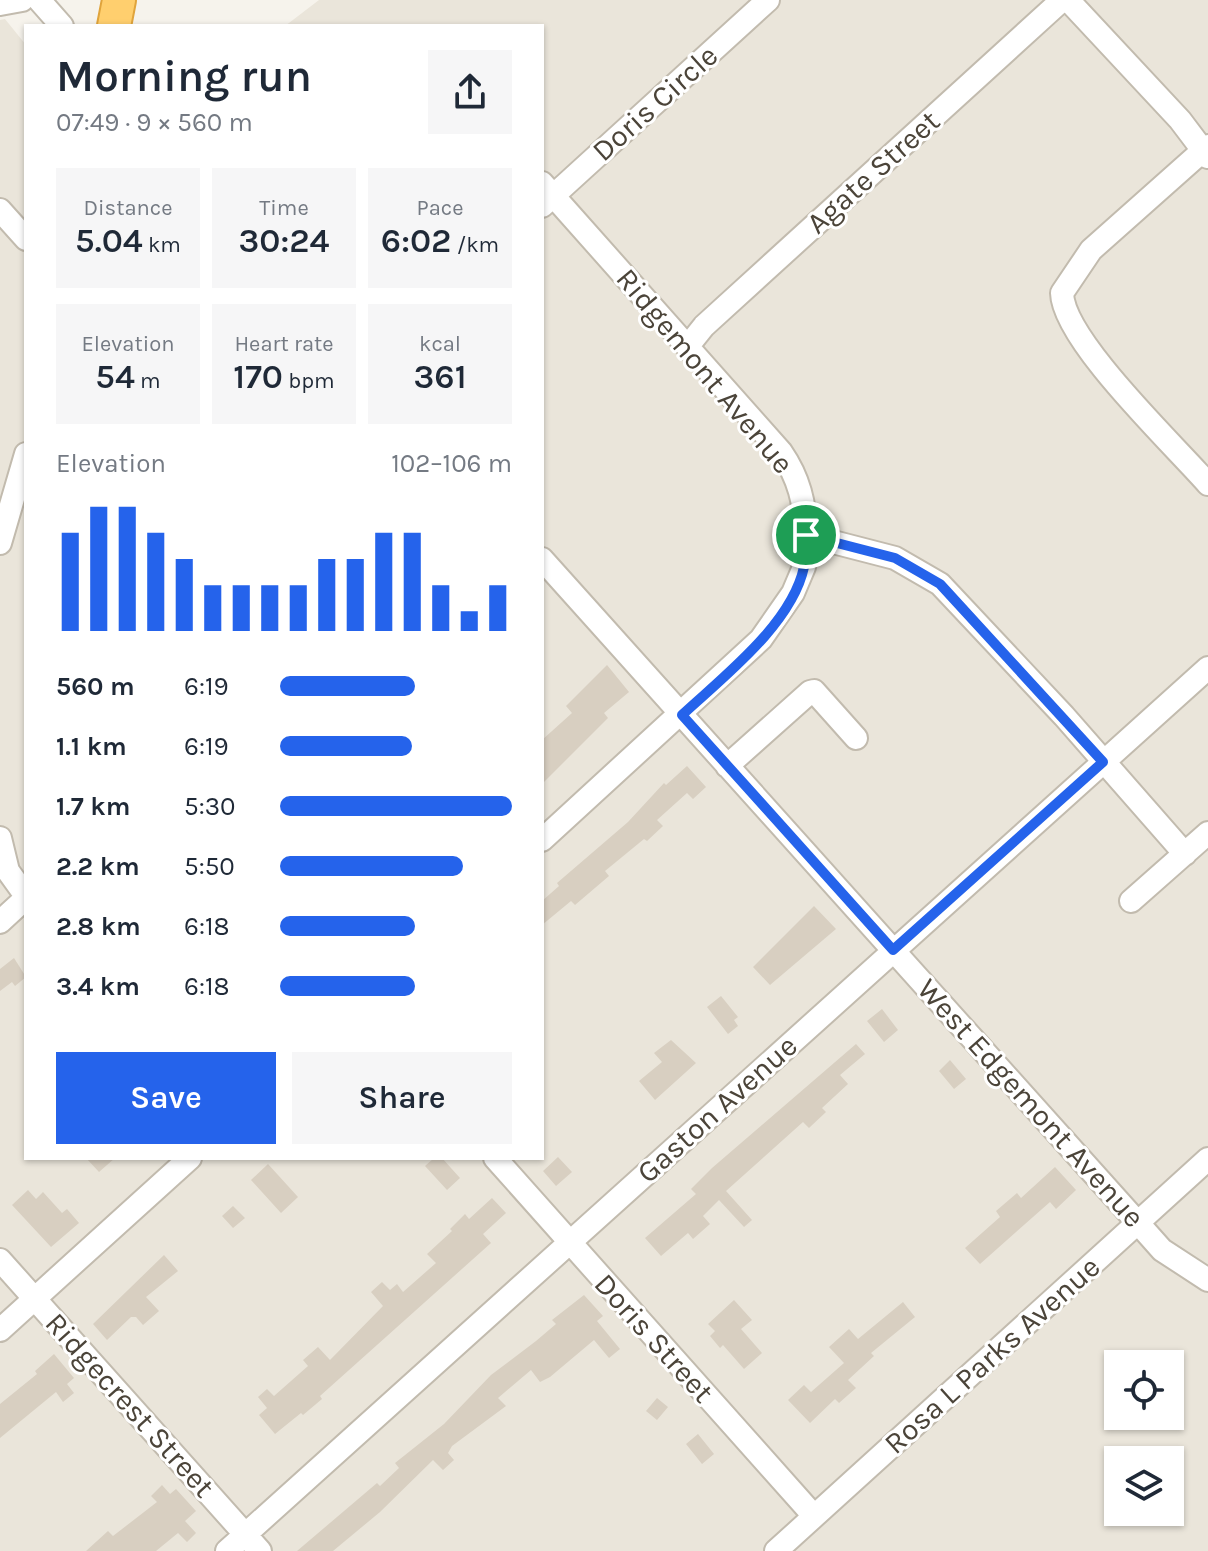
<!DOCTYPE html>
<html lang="en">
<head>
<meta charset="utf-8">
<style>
	:root { --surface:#fff; --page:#f6f6f7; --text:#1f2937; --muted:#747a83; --accent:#2563eb }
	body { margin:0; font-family:Karla,sans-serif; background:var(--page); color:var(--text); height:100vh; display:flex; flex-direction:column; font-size:30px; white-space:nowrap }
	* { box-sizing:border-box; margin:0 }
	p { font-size:26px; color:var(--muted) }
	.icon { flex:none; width:44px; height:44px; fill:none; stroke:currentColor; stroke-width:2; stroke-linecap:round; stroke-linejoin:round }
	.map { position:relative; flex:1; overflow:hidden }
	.drawer { position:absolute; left:24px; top:24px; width:520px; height:1136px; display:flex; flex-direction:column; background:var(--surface); border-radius:0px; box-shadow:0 2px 6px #0004 }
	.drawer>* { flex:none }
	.controls { position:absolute; left:1104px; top:1350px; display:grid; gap:16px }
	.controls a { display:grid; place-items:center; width:80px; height:80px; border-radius:0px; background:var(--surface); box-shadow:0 2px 6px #0004; font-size:40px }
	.pin { position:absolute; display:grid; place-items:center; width:68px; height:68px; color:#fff; margin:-34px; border:4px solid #fff; border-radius:50%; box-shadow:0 2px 8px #0007 }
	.round { display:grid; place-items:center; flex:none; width:84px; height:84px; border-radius:0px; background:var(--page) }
	.headline { display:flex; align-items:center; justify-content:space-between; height:136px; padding:0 32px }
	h1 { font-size:44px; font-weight:600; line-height:60px }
	.metrics { display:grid; grid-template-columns:repeat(3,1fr); gap:12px; height:136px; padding:8px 32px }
	.metrics div { display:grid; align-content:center; border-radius:0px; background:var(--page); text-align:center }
	.metrics b { font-size:34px; font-weight:600 }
	.metrics small { font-size:22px; font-weight:400 }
	.metrics p { font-size:22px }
	.chart { height:224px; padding:16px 32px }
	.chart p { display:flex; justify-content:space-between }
	.chart svg { width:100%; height:144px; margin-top:8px; stroke:var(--accent); stroke-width:6 }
	.action { display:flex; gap:16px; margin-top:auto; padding:16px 32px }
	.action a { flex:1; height:92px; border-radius:0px; background:var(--accent); color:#fff; font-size:32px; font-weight:600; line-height:92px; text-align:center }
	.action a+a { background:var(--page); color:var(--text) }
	ul { padding:0 32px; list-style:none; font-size:26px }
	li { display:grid; grid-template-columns:128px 96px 1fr; align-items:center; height:60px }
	li i { height:20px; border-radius:10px; background:var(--accent) }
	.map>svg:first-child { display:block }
	.residential { fill:#eae5da; fill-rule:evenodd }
	.building { fill:#d8cfc1 }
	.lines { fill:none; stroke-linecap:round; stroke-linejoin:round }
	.minor-casing { stroke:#c2bbae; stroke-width:26 }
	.highway-casing { stroke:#e0a43c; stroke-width:36 }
	.minor { stroke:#fff; stroke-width:22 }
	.highway { stroke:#ffcf6e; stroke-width:32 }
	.route-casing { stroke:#fff; stroke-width:16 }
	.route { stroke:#2563eb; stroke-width:10 }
	.labels { text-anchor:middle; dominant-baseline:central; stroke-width:6; stroke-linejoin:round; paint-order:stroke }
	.street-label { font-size:30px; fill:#4b4439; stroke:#fff }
</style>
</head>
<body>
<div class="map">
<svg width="1208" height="1551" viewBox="0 0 1208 1551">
	<rect width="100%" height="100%" fill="#f6f3ec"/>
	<path class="residential" d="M319 0H1208V1551H0V20L5 19 26 45V1158H542V26H285ZM1118 1364H1170V1416H1118ZM1118 1460H1170V1512H1118Z"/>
	<path class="building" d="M607 665 629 692 604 713 608 718 542 784V740L572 713 566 706Z
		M687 766 706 787 693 799 687 793 657 820 663 826 647 841 644 839 605 871 609 876 575 905 571 901 542 925V901L559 886 557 883 628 822 664 783 666 785Z
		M814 906 836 929 770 985 753 967Z
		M14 958 26 977 15 986 12 982 0 991V969Z
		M721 996 738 1017 734 1020 738 1026 728 1034 707 1007Z
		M882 1009 898 1030 884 1042 867 1021Z
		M671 1040 696 1063 655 1100 639 1081 662 1062 654 1053Z
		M856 1044 865 1054 840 1075 848 1084 822 1108 826 1112 809 1128 803 1122 726 1191 752 1220 744 1227 719 1200 703 1216 710 1224 693 1239 688 1233 661 1256 645 1238 696 1194 691 1189 712 1168Z
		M950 1060 966 1079 954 1089 939 1071Z
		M558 1157 572 1172 556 1186 543 1171Z
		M86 1158H115L99 1172Z
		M434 1158H442L460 1178 447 1190 425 1166Z
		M268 1164 298 1197 281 1213 251 1180Z
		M1055 1167 1076 1190 1056 1209 1050 1202 980 1264 965 1248 1000 1217 996 1211 1017 1193 1021 1198Z
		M28 1190 36 1199 43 1192 62 1213 67 1209 79 1223 51 1247 12 1205Z
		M492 1198 506 1213 483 1234 491 1243 320 1396 322 1399 303 1415 301 1413 275 1434 259 1415 267 1408 258 1397 267 1389 274 1396 308 1366 303 1360 318 1347 330 1360 383 1306 371 1292 382 1282 390 1290 397 1284 403 1292 436 1263 427 1254 452 1231 450 1229 465 1214 469 1219Z
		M233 1206 245 1218 233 1228 222 1216Z
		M164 1255 178 1271 146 1297 159 1311 143 1325 136 1317H131L107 1340 93 1324Z
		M584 1295 603 1316 597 1321 620 1349 609 1358 594 1340 550 1377 540 1382 531 1370 498 1398 506 1406 452 1446 448 1453 454 1460 443 1470 433 1460 380 1512 333 1551H297L377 1483 380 1486 399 1468 395 1463 444 1424 491 1375 536 1341 556 1324 552 1320Z
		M734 1300 752 1320 741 1329 762 1353 744 1369 723 1345 720 1348 710 1336 715 1331 708 1324Z
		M903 1302 915 1317 871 1353 874 1356 848 1380 856 1388 839 1403 835 1399 810 1423 788 1400 804 1385 811 1392 844 1363 829 1347 849 1329 858 1339Z
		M54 1354 74 1378 67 1384 74 1393 63 1402 56 1392 0 1438V1404L37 1374 35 1371Z
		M657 1398 668 1407 657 1420 646 1411Z
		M698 1434 714 1454 702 1464 686 1444Z
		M162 1485 170 1494 176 1489 196 1511 185 1521 196 1533 187 1542 178 1533 156 1551H86L108 1531 113 1536 157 1502 151 1496Z"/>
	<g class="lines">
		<defs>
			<path id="minor" d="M39 0 62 26
				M1068 0 1180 120 1208 157
				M0 4 22 0
				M1208 146 1091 250 1062 293C1063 340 1174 445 1208 484
				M542 183 781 452C799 478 805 503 806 535L895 558 940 584 1064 716 1185 854
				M542 206 768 0
				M0 210 26 239
				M688 346 704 326 1062 0
				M0 543 26 454
				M542 559 1138 1223 1162 1250 1208 1280
				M727 766 810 692 814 691 856 738
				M0 838 8 871 26 896
				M542 840 761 639 793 593 804 567 806 535
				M1131 901 1208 833
				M0 922 26 898
				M495 1158 814 1516
				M0 1260 260 1551
				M0 1330 190 1158
				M227 1551 1208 668
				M776 1551 1208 1159"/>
			<path id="highway" d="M114 26 119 0"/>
		</defs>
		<use href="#minor" class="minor-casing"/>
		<use href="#highway" class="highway-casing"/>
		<use href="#minor" class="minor"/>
		<use href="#highway" class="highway"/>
	</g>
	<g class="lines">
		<defs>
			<path id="route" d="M806 535 895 558 940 584 1103 762 893 950 682 715C723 677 792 624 804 567 806 557 805 545 806 535Z"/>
		</defs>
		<use href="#route" class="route-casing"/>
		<use href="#route" class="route"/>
	</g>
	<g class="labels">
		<g class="street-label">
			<text transform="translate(655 103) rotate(-42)">Doris Circle</text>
			<text transform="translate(873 172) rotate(-42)">Agate Street</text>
			<text transform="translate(705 371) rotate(50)">Ridgemont Avenue</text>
			<text transform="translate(1031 1103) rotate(48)">West Edgemont Avenue</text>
			<text transform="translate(717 1109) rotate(-42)">Gaston Avenue</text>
			<text transform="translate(654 1338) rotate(48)">Doris Street</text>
			<text transform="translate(992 1355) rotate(-42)">Rosa L Parks Avenue</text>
			<text transform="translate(130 1405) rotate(48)">Ridgecrest Street</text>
		</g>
	</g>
</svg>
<div class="controls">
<a><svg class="icon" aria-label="locate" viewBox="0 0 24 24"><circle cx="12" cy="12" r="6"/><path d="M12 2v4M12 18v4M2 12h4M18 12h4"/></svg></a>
<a><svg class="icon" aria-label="layers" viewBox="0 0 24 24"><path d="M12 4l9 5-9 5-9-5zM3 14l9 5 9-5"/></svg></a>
</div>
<div class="pin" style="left:806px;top:535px;background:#1e9e55"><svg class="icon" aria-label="arrive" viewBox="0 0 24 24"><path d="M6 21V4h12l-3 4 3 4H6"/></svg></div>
<section class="drawer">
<div class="headline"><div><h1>Morning run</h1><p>07:49 · 9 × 560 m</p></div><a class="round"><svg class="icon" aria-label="share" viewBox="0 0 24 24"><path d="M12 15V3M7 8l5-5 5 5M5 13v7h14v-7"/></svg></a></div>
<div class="metrics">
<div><p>Distance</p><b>5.04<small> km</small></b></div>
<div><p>Time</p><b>30:24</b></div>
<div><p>Pace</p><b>6:02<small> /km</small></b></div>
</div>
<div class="metrics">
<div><p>Elevation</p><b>54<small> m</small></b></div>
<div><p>Heart rate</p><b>170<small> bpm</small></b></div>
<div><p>kcal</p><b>361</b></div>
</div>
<div class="chart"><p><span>Elevation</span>102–106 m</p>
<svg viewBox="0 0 160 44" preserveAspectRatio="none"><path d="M5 44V14M15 44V6M25 44V6M35 44V14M45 44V22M55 44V30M65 44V30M75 44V30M85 44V30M95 44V22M105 44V22M115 44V14M125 44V14M135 44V30M145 44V38M155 44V30"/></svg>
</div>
<ul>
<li><b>560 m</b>6:19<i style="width:58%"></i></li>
<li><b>1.1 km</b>6:19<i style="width:57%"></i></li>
<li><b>1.7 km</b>5:30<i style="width:100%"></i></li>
<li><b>2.2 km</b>5:50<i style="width:79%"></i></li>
<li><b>2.8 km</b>6:18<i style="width:58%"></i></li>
<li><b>3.4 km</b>6:18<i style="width:58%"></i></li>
</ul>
<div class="action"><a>Save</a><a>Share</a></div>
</section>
</div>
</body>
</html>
